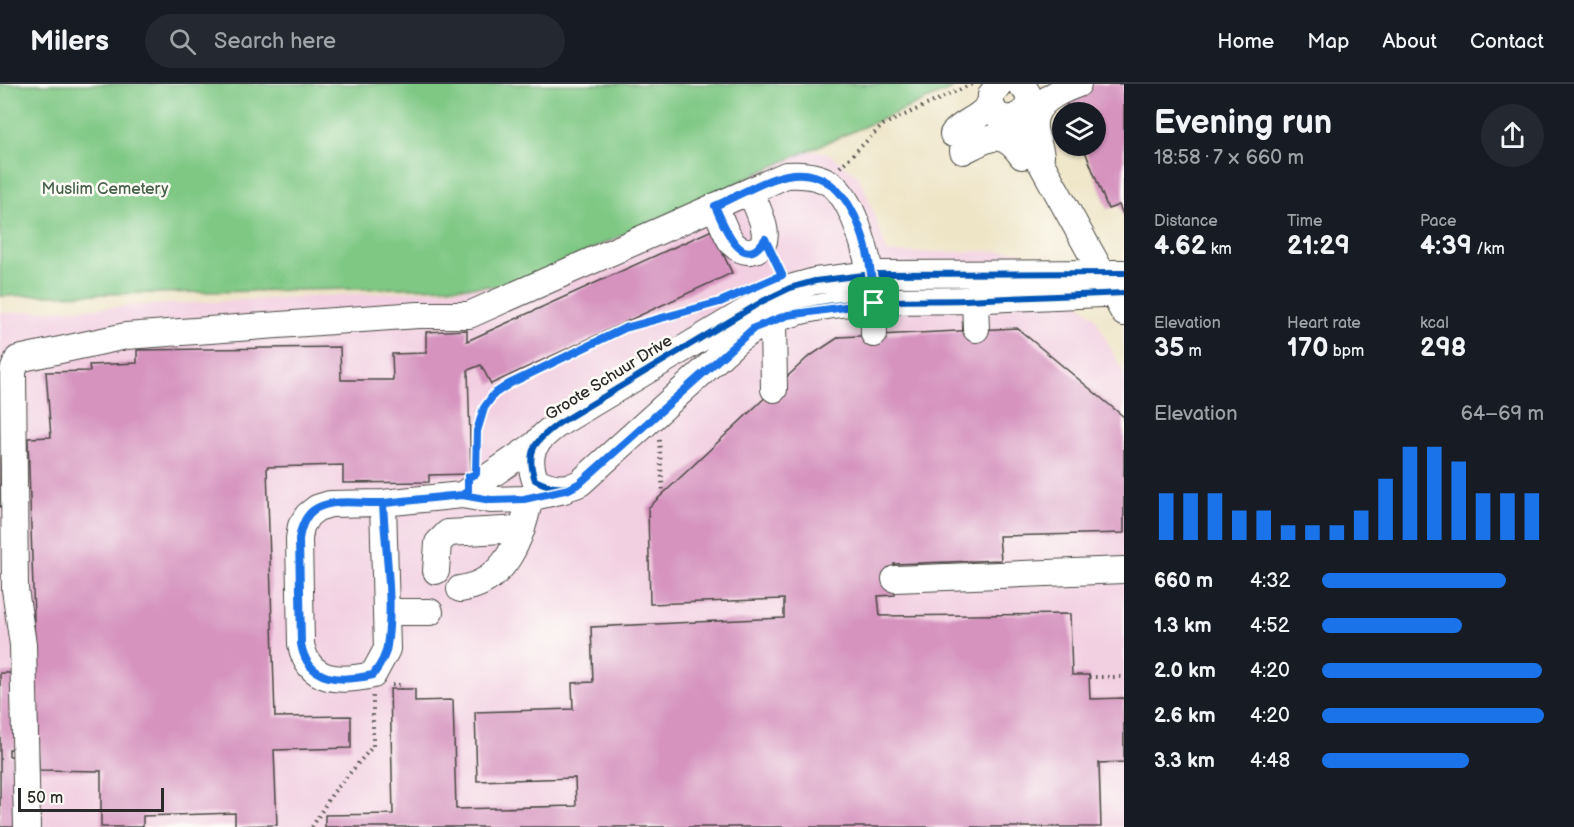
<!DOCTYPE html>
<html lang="en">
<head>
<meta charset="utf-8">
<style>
	:root { --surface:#171b24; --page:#242831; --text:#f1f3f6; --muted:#9ea1a6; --line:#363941; --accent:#1a73e8 }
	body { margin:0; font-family:"Balsamiq Sans",sans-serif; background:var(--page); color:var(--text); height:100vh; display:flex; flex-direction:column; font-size:22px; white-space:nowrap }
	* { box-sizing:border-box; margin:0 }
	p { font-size:20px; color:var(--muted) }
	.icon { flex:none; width:33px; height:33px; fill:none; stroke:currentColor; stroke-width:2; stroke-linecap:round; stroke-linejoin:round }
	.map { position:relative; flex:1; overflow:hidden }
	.sheet { display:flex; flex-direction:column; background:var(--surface); width:450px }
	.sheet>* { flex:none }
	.buttons { position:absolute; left:1052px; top:18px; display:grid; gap:12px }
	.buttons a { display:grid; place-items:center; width:54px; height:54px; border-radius:50%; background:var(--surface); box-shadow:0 2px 4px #0004; font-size:30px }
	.scale { position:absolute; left:18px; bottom:15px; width:146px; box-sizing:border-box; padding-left:6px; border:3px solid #2b2b2b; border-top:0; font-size:16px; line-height:21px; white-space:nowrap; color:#2b2b2b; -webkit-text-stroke:4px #fdfcf7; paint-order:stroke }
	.pin { position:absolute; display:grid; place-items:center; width:51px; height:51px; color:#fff; margin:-26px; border-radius:12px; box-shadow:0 3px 9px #0006 }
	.round { display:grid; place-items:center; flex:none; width:63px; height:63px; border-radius:32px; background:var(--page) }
	.overview { display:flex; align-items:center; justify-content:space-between; height:102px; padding:0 30px }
	h1 { font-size:33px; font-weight:700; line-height:45px }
	.stats { display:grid; grid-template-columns:repeat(3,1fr); gap:9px; height:102px; padding:6px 30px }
	.stats div { display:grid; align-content:center }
	.stats b { font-size:26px; font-weight:700 }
	.stats small { font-size:16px; font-weight:400 }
	.stats p { font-size:16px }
	.chart { height:168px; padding:12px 30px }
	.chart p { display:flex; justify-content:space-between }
	.chart svg { width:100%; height:108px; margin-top:6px; stroke:var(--accent); stroke-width:6 }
	ul { padding:0 30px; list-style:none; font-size:20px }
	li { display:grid; grid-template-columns:96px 72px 1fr; align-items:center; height:45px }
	li i { height:15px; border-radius:8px; background:var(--accent) }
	header { display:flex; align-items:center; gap:36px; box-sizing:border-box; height:84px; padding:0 30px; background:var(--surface); border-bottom:2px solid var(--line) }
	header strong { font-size:28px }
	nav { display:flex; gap:33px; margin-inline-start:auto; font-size:21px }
	.search { width:420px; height:54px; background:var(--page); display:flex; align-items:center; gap:15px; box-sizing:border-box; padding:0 21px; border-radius:33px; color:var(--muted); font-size:22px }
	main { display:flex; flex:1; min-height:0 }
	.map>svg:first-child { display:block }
	.built { fill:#f2cfe1 }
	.green { fill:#7fc884; stroke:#557a58; stroke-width:1.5 }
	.building { fill:#d593be }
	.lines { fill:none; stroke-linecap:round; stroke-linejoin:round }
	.minor-casing { stroke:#484742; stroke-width:28 }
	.path { stroke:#484742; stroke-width:4; stroke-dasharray:1.5 4.5; stroke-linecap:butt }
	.minor { stroke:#fff; stroke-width:26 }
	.cycleway-casing { stroke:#fdfcf7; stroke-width:10 }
	.cycleway { stroke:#0057b8; stroke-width:6 }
	.route-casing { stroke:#fff; stroke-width:12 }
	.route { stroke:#1a73e8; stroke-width:8 }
	.labels { text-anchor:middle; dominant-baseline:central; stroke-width:5; stroke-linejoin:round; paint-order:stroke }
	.park-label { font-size:16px; fill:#48624a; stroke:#fdfcf7 }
	.street-label { font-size:16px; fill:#2b2b2b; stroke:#fdfcf7 }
</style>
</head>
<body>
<header>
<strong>Milers</strong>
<div class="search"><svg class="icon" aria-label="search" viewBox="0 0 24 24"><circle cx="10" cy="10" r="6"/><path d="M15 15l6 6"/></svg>Search here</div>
<nav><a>Home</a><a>Map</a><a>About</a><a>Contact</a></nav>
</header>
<main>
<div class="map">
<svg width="1124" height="743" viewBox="0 0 1124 743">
	<rect width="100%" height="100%" fill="#fdfcf7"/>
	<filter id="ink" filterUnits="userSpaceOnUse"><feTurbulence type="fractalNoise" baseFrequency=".0167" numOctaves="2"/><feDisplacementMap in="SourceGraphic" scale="12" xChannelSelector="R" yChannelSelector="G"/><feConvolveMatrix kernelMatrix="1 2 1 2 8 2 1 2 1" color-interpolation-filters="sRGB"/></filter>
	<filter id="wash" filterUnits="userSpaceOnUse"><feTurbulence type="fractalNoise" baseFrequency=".008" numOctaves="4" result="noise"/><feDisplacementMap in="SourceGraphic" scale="24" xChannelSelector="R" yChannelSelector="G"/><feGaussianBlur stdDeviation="1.35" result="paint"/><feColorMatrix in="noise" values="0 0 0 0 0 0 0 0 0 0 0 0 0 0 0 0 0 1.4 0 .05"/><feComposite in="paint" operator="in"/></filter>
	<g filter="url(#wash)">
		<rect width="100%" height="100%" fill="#eee4c6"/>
		<path class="built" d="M807 67H821L832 72 856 90 864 103 888 169 1019 167 1094 232 1124 290V743H0V229L511 202Z"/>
		<path class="green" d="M0 0H953L952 5 807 67 511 202 0 212Z"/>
		<g id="blocks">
			<path class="building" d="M1059 0H1124V133L1119 121 1108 125 1083 62H1095V28H1070Z
				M712 146 732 189 491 300 481 281 468 286 471 390 429 391V398L343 399V381L267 383 275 633 351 632V664L274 666 277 741 235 742V729L143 732V743H101V687L39 686 28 354 51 353 46 288 90 287 89 281 137 279V266L340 263 341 296H393L392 270 426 269V248L467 246V257Z
				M1017 244 1124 333V449L999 452 1001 476 894 480 895 511 878 512 880 532 1070 530 1072 591H1089L1090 615 1124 614V678L1099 679 1101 743H325V731L393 730 390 605H415V617L453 616 456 725 576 722 575 694 477 697 475 628 573 625 572 599 593 598 591 543 784 534V515L650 520 648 424 807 274 839 253Z
				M0 373H2L4 423H0Z
				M0 589H17L18 665H9V672H19L20 743H0Z"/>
		</g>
	</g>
	<g filter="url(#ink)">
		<use href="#blocks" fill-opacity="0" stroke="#484742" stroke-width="1.5"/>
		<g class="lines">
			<defs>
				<path id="minor" d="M999 0 991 11C988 55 1052 28 1020 0
					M1000 32C1017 46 1025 65 1041 79L1124 229
					M953 50C965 36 983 34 991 17
					M963 67C990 53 1002 44 1022 72
					M1041 72C1040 62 1035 54 1034 44 1031 19 1059 7 1078 0
					M715 122C720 133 725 150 733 160 737 164 744 168 750 167 780 163 756 122 750 107
					M1124 189 872 190 815 197 790 204 763 217 558 340C535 357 525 367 535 396 550 404 565 407 580 399L739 255C801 210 892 218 965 216 1018 214 1071 211 1124 209
					M975 215 976 245
					M773 236 774 305
					M462 411 536 360
					M383 419 387 565 373 591C340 598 308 599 301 560L299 455 301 442 308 431 317 424 330 420 383 419 462 411 491 416 524 415 564 406
					M436 487 438 459 448 449 522 445
					M895 495 1124 486
					M460 505C506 499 522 453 530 413
					M388 528H430
					M27 743 23 561 15 505 13 287 18 275 126 252 418 231H469L786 91C828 88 843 103 857 141 872 182 873 207 874 250"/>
			</defs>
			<use href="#minor" class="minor-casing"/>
			<path class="path" d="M840 83 883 41 972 0
				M659 356 663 409
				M476 375C477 340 479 321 509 300L625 244 710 221
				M1089 593H1124
				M392 601H401V605
				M312 743 332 710 373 662V611"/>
			<use href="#minor" class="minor"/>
			<defs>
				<path id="cycleway" d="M1124 189 872 190 815 197 790 204 763 217 558 340C535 357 525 367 535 396 550 404 565 407 580 399L739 255C801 210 892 218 965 216 1018 214 1071 211 1124 209"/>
			</defs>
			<use href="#cycleway" class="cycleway-casing"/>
			<use href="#cycleway" class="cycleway"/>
		</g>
	</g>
	<g class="lines" filter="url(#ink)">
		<defs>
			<path id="route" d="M874 219C872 171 854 78 787 91 765 95 736 113 715 122 723 139 742 192 765 155L782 191 720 218 625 244 509 300 494 310 484 324 477 347 476 390 468 393V407L462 411C436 413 409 417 383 419 363 420 335 414 317 424 305 430 301 443 299 455L301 560C308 599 340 598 373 591 379 583 386 573 387 562 394 516 385 465 383 419L462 411 491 416 524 415 569 405 580 399 754 244 788 231 874 219"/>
		</defs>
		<use href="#route" class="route-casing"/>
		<use href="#route" class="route"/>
	</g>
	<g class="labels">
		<g class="park-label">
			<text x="105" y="105">Muslim Cemetery</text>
		</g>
		<g class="street-label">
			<text transform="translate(609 294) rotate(-32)">Groote Schuur Drive</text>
		</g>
	</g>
</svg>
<div class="buttons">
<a><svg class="icon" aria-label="layers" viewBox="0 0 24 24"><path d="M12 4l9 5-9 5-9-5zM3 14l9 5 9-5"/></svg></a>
</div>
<div class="scale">50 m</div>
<div class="pin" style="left:874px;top:219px;background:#1e9e55"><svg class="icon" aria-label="arrive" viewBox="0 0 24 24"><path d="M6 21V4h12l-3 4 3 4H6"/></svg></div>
</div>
<section class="sheet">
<div class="overview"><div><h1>Evening run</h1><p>18:58 · 7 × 660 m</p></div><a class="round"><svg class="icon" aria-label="share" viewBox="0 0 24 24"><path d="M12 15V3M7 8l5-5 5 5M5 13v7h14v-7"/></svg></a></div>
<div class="stats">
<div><p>Distance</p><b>4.62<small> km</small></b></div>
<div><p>Time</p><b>21:29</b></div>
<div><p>Pace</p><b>4:39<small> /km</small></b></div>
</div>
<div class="stats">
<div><p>Elevation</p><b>35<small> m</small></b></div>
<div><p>Heart rate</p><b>170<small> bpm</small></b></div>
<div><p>kcal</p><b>298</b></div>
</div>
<div class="chart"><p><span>Elevation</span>64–69 m</p>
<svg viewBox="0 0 160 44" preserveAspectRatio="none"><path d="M5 44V25M15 44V25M25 44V25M35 44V32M45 44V32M55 44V38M65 44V38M75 44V38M85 44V32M95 44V19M105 44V6M115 44V6M125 44V12M135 44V25M145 44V25M155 44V25"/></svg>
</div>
<ul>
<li><b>660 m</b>4:32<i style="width:83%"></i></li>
<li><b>1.3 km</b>4:52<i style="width:63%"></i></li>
<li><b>2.0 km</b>4:20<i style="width:99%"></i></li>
<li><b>2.6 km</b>4:20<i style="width:100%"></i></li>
<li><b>3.3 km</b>4:48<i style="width:66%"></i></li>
</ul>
</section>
</main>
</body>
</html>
